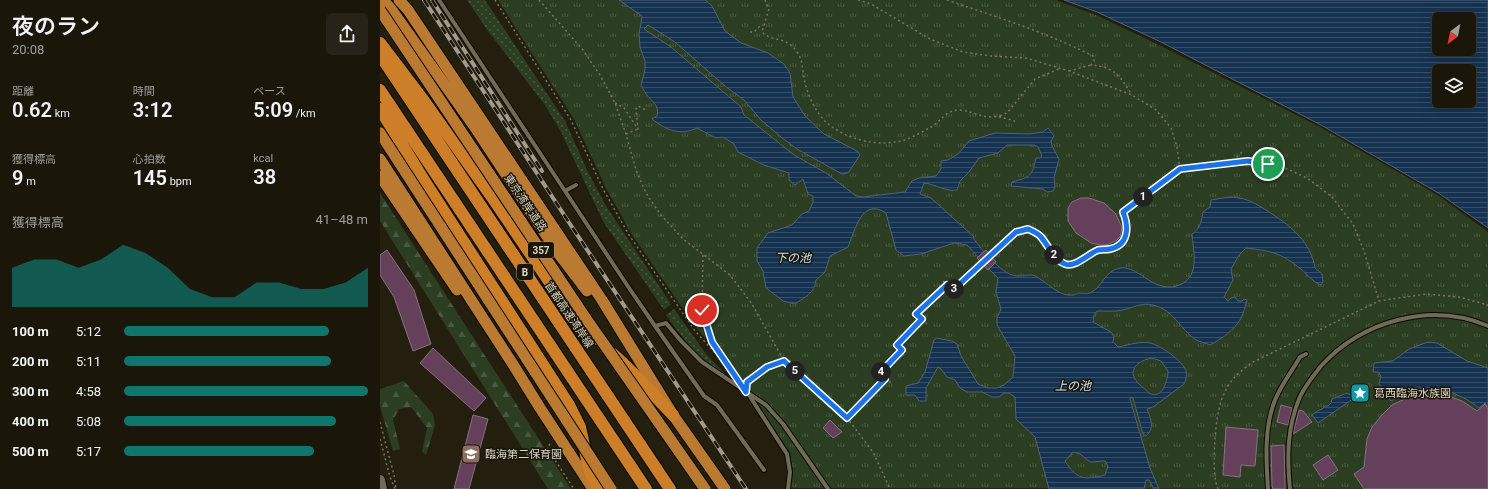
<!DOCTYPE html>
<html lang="ja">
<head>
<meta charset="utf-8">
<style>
	:root { --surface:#1a160a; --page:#272318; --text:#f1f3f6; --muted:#9f9f9c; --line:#38352b; --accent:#0f766e }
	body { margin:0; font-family:Roboto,"Noto Sans JP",sans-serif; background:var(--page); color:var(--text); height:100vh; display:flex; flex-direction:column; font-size:15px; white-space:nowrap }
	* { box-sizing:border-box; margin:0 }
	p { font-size:13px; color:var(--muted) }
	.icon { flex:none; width:22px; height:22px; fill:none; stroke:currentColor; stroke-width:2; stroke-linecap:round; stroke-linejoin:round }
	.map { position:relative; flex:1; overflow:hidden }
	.drawer { display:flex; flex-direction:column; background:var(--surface); width:380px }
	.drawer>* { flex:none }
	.needle { width:26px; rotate:212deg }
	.buttons { position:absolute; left:1052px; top:12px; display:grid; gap:8px }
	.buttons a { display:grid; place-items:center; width:44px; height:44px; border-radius:6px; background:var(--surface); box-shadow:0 4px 16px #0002,0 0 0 1px var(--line); font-size:20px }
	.pin { position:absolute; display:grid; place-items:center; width:34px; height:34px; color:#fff; margin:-17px; border:2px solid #fff; border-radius:50%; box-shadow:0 1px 4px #0007 }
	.km { position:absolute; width:20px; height:20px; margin:-10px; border-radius:50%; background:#222; color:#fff; font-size:11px; line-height:20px; text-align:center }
	.round { display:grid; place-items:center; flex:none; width:42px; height:42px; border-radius:6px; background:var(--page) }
	.head { display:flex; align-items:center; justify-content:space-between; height:68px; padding:0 12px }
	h1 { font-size:22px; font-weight:600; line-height:30px }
	.metrics { display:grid; grid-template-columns:repeat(3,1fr); gap:6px; height:68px; padding:4px 12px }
	.metrics div { display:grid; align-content:center }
	.metrics b { font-size:20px; font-weight:600 }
	.metrics small { font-size:11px; font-weight:400 }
	.metrics p { font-size:11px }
	.chart { height:112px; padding:8px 12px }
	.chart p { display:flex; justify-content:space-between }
	.chart svg { width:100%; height:72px; margin-top:4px; fill:var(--accent); opacity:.7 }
	ul { padding:0 12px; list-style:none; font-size:13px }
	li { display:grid; grid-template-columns:64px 48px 1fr; align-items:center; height:30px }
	li i { height:10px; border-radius:5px; background:var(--accent) }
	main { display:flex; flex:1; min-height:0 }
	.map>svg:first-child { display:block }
	.grass { fill:url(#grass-dots) }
	.forest { fill:url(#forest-firs) }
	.park { fill:url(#park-tufts) }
	.water { fill:url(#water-rules); stroke:#506376; fill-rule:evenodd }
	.building { fill:#65405b; stroke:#85727f }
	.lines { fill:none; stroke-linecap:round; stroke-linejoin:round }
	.service-casing { stroke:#0c0800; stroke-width:6 }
	.tertiary-casing { stroke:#0c0800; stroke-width:12 }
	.trunk-casing { stroke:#0c0800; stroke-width:13 }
	.motorway-casing { stroke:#0c0800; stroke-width:14 }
	.path { stroke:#787467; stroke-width:1.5; stroke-dasharray:2 3; stroke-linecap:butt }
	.service { stroke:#706b57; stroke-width:4 }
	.tertiary { stroke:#706b57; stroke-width:10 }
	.trunk { stroke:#ba7a32; stroke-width:11 }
	.motorway { stroke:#cd7e28; stroke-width:12 }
	.rail-casing { stroke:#9f9b8f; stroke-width:4 }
	.rail { stroke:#1a1505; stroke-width:2.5; stroke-dasharray:8; stroke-linecap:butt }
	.trunk-bridge-casing { stroke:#0c0800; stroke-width:13; stroke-linecap:butt }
	.trunk-bridge { stroke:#ba7a32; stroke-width:11 }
	.route-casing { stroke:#fff; stroke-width:8 }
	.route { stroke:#1a73e8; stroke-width:5 }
	.labels { text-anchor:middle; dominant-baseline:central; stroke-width:3; stroke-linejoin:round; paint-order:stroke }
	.shield { fill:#1a1505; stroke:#a09c90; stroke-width:1 }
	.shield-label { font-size:10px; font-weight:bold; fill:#d9d6cc }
	.street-label { font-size:11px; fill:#d9d6cc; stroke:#1a1505 }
	.poi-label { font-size:11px; fill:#d9d6cc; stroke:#1a1505; text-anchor:start }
	.water-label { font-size:12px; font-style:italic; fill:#cfe3fa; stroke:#1a1505 }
</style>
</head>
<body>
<main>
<section class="drawer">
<div class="head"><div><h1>夜のラン</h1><p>20:08</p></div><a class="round"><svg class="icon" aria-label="share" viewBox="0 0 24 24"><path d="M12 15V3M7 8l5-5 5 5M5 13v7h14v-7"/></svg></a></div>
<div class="metrics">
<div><p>距離</p><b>0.62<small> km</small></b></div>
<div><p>時間</p><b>3:12</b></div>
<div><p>ペース</p><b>5:09<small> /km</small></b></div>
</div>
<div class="metrics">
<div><p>獲得標高</p><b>9<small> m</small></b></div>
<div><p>心拍数</p><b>145<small> bpm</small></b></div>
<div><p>kcal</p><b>38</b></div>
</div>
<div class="chart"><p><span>獲得標高</span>41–48 m</p>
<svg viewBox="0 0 160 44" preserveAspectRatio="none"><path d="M0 44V20L10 15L20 15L30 20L40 15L50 6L60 11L70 20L80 33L90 38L100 38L110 29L120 29L130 33L140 33L150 29L160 20V44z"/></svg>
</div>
<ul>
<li><b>100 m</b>5:12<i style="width:84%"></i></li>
<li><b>200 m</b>5:11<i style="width:85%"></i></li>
<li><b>300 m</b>4:58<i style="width:100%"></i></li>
<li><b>400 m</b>5:08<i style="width:87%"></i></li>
<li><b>500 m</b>5:17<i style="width:78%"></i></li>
</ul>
</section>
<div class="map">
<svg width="1108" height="489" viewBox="0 0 1108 489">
	<defs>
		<pattern id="grass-dots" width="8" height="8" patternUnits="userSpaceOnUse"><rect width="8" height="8" fill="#2c3e22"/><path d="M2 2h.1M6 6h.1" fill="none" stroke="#4a5941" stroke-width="1.8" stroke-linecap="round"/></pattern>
		<pattern id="forest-firs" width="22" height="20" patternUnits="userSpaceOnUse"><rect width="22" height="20" fill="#2c3e22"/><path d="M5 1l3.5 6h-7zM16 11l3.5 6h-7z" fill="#4a5941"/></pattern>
		<pattern id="park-tufts" width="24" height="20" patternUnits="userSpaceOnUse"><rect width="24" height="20" fill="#2c3e22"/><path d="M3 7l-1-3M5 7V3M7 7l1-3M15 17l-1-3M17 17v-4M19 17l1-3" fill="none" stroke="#4a5941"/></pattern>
		<pattern id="water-rules" width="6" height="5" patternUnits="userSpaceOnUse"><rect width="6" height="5" fill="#153251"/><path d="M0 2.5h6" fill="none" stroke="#364f69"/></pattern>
	</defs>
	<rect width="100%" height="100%" fill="#231e0d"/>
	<path class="grass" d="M87 0H105L185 121 207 170 226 206 291 304 284 310 224 223 180 130 165 105 108 31Z
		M294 309 326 354 350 379C322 362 305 342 286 315Z"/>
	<path class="forest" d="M0 193 191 489H168L0 221Z
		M24 381 53 414 55 425 46 455 42 451 47 428 31 407 19 409 13 420 20 449 13 451 0 406V389Z"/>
	<path class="park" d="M118 0H676L716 15 779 45 940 127 1059 196 1108 232V489L411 488 413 472 410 453 369 390 341 355 317 329 251 233 226 188 194 119Z"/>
	<path class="water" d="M239 0H325L332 6 345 31 361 43 388 53 404 64 410 73 413 97 425 116 444 134 477 151 480 155 468 173 462 174 417 149 401 137 381 120 364 100 345 86 295 42 268 25 264 29 291 47 361 107 364 115 414 155 446 173 476 196 483 197 525 192 532 181 539 178 556 176 561 169V161L568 160 578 154 589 141 615 133 649 134 663 132 668 128 674 136 671 141 672 146 679 159 674 178 675 187 673 191 667 192 663 189 631 186 632 182C651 177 652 176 656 158H660L662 156 658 147 654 145H627L618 153 599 158 589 172 580 181 577 190C566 192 555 184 544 183L540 194 551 198 594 237 593 238 604 252 598 257 587 245 574 243 541 254 524 256 516 250 506 213C482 197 475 230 468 247L450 256 445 272 436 280C434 294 426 296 415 304L403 301 386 288 383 271 377 261V248L388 233 412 225 422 214 429 211 433 202V196L428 194 423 179 415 185 409 180V173L384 165 358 152 354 144 343 137 336 138 317 128C300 136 286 130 272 119L277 116C280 105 271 101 266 94 264 91 263 88 261 85L265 70V61L260 47 259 33 261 24 262 16Z
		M684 0H1108V228L1060 194 941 125 781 42 717 12ZM1059 19H1089V49H1059ZM1059 71H1089V101H1059Z
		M849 197C854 197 859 198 864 199 874 202 883 208 892 214 912 227 931 243 935 268L942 274 943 282 941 285C933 282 928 275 921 269 901 253 892 251 866 248L859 255 851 269 853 280 844 297 848 301 851 298 855 297 858 301H862L864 299 867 300C865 306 864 313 861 318 855 330 841 339 830 345 826 343 820 342 816 340 800 329 793 309 773 305 762 302 753 308 742 310 735 312 725 311 717 311L714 315 713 322 731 332 734 337 733 342 738 347C749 345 759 341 770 343 780 345 803 361 806 371 807 376 806 380 804 384L773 407 767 409C771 419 775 428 766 436L763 434 753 398 751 397 750 399 770 468 779 489H774L769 480H766L764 489H669L655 437 636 419 635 397 629 393H624L619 397H612L602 392H587L580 388 575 380 567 377 561 369 558 367 546 388V401H539L535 395H526V386L538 383 545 372 554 340 557 338 572 341 577 344 581 356 598 384 608 388H617L624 385 633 377 635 356 617 325V318L621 309 616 292 618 278 609 269 615 263C622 270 630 277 641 276 646 276 650 274 655 276 667 282 679 297 693 295 695 295 696 294 698 293 702 293 707 294 710 293 723 287 724 271 740 268 760 265 775 297 802 284 820 274 813 250 812 234 820 229 822 220 823 212L830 207 831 200ZM772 358 781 361 788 371C788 380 782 401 769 393 767 392 766 390 765 389 746 376 751 362 772 358ZM693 452 700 454 710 462 725 461 728 466 725 475C704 480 697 480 685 461Z
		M1048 342 1057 343 1087 361 1108 368V407L1105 403 1099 408C1079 392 1050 382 1025 393 1020 395 1015 399 1011 401L999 384 1001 376 998 372H993L994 363 1013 361 1029 349Z
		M967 393 972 396H977L938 423 932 415 939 410 942 409 945 406H948L951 403 952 399Z"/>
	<path class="building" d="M701 198H709L724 203 735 213 742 227 740 237 737 240 727 245H720L711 243 696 233 688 221V208L692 202Z
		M7 250 34 290 51 344 33 351 14 297 0 275V255Z
		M606 250 616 262 608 270 597 258Z
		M53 348 106 398 94 411 40 363Z
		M1044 394H1063L1082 401 1097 411 1105 404 1108 409V489H984L974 474 984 467 987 439 992 427 1002 415 1012 405 1029 397Z
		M901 405 912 408 908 425 897 422Z
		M919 410 923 411 932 422 913 434Z
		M93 415 108 419 89 489H74Z
		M450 420 462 432 453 438 443 428Z
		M846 427 878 430 875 466 861 465 860 477 843 475Z
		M904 445 905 489H893L892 486 891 446Z
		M948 455 958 470 943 480 933 465Z"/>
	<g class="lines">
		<defs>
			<path id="service" d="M59 0 185 191
				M196 185 185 191 247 285 275 326 286 323 301 341 322 362 386 405 403 424 448 489
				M275 326 324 396 337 405 384 470
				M367 382V392L407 454 410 472 408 489
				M888 489C886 459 884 428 895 400 901 385 912 371 920 357L926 354
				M910 489C907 457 907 429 919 399 924 387 933 376 941 366 982 321 1051 301 1108 326"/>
			<path id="tertiary" d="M0 480 2 489"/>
			<path id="trunk" d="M3 0 11 9 94 126 178 253 207 291
				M19 0 28 10 222 300 293 415 345 489
				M0 159 134 366 160 408 213 489
				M0 176 77 290"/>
			<path id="motorway" d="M0 43 44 101 114 200 183 302 197 319 217 339
				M0 55 290 489
				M0 90 266 489
				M0 109 45 182 189 405 200 427 209 469 218 489
				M233 354C255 373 273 395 293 415"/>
		</defs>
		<use href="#service" class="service-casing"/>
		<use href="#tertiary" class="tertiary-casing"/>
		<use href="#trunk" class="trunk-casing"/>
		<use href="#motorway" class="motorway-casing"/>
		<path class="path" d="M115 0 191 120 223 189 249 235 315 331 339 357 352 373
			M159 0 203 50 220 75 235 103 246 134 256 170 266 193 280 214 303 239 350 275 372 304 404 361
			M385 0 389 9 382 32C393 43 406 35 417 52 423 60 422 68 424 78 427 94 435 112 447 123 465 138 492 146 515 142 527 141 540 133 551 127 561 121 566 110 579 110 588 110 599 116 608 117 612 117 616 116 620 117 625 118 630 120 635 121
			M478 0 491 4 550 39 583 52 610 56 646 58 689 71 752 95 776 110 791 128 797 147 800 169
			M567 0C616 17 666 32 713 56L714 61 711 65C735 67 740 76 752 95
			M370 32H374L380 26 383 25
			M689 71 711 65
			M235 103 244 108 258 129 256 109 258 106 266 110
			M620 116 627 113 655 79 681 68
			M246 134 258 129
			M856 162 857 157 862 152
			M323 255 322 310 332 342 355 376
			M563 281 567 285
			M542 319 547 324
			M373 378 387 367 404 361 467 418 493 452 510 489
			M505 379 513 384
			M467 418 505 379 500 373 522 350 517 345 542 319 536 313 567 285 572 291 636 232 648 229C652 231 658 233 661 237 668 245 674 260 685 264 696 269 708 254 718 250 722 249 726 250 730 249 749 245 749 227 743 212L800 169 868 161 888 164 905 168 927 178 952 197 973 224 984 251 999 301
			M0 422 14 475 16 489
			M0 439 10 477 15 489
			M170 444 167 448 194 489
			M838 489C831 474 835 425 839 409 841 399 845 390 850 383 856 374 865 368 873 362L999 301 1046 294 1079 297 1108 305"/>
		<use href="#service" class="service"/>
		<use href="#tertiary" class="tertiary"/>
		<use href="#trunk" class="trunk"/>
		<use href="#motorway" class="motorway"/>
		<defs>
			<path id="rail" d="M44 0 190 224 366 489
				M52 0 162 171"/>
		</defs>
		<use href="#rail" class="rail-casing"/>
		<use href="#rail" class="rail"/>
		<defs>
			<path id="trunk-bridge" d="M0 10 205 317 325 489
				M0 133 231 489"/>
		</defs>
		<use href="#trunk-bridge" class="trunk-bridge-casing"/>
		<use href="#trunk-bridge" class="trunk-bridge"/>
	</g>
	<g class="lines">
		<defs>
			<path id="route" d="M322 310 332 342 366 392 367 382 387 367 404 361 467 418 505 379 500 373 522 350 517 345 542 319 536 314 567 285 572 291 636 232 648 229C652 231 658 233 661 237 668 245 674 260 685 264 695 268 708 254 718 250 722 249 726 250 730 249 749 245 749 227 743 212L800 169 868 161 888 164"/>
		</defs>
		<use href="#route" class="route-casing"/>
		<use href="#route" class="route"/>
	</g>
	<defs>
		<symbol id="sight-square" viewBox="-11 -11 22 22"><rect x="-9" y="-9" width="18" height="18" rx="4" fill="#0f9aa8" stroke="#1a1505"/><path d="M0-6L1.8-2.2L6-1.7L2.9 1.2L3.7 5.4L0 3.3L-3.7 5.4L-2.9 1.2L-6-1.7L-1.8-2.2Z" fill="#fff"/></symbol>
		<symbol id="school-square" viewBox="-11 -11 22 22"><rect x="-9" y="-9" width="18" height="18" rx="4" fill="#8d6e63" stroke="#1a1505"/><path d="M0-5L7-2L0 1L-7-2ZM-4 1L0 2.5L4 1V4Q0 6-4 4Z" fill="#fff"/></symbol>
	</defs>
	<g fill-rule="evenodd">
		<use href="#sight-square" x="969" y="382" width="22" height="22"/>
		<use href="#school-square" x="80" y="443" width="22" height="22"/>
	</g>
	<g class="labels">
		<g class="shield">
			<rect x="148" y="242" width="26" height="16" rx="3"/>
			<rect x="137" y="264" width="16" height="16" rx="3"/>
		</g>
		<g class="shield-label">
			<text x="161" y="250">357</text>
			<text x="145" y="272">B</text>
		</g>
		<g class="street-label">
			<text transform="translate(145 203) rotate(56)">東京湾岸道路</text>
			<text transform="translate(189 315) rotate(56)">首都高速湾岸線</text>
		</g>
		<g class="poi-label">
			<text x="994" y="393">葛西臨海水族園</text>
			<text x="105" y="454">臨海第二保育園</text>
		</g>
		<g class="water-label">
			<text x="413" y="258">下の池</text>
			<text x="693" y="386">上の池</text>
		</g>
	</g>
</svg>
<div class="buttons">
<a><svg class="needle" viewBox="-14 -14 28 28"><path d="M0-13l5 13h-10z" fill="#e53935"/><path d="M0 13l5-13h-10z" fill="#9f9f9c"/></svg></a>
<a><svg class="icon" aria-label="layers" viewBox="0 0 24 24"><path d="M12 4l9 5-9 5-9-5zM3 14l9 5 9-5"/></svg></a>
</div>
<div class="pin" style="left:888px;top:164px;background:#1e9e55"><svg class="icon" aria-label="arrive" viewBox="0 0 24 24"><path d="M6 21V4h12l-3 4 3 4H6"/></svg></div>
<div class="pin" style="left:322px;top:310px;background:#d93025"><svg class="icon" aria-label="check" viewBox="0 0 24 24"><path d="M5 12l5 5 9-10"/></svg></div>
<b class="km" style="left:763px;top:197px">1</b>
<b class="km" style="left:674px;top:255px">2</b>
<b class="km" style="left:574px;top:289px">3</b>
<b class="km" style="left:501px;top:372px">4</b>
<b class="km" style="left:415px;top:371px">5</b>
</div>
</main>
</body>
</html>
